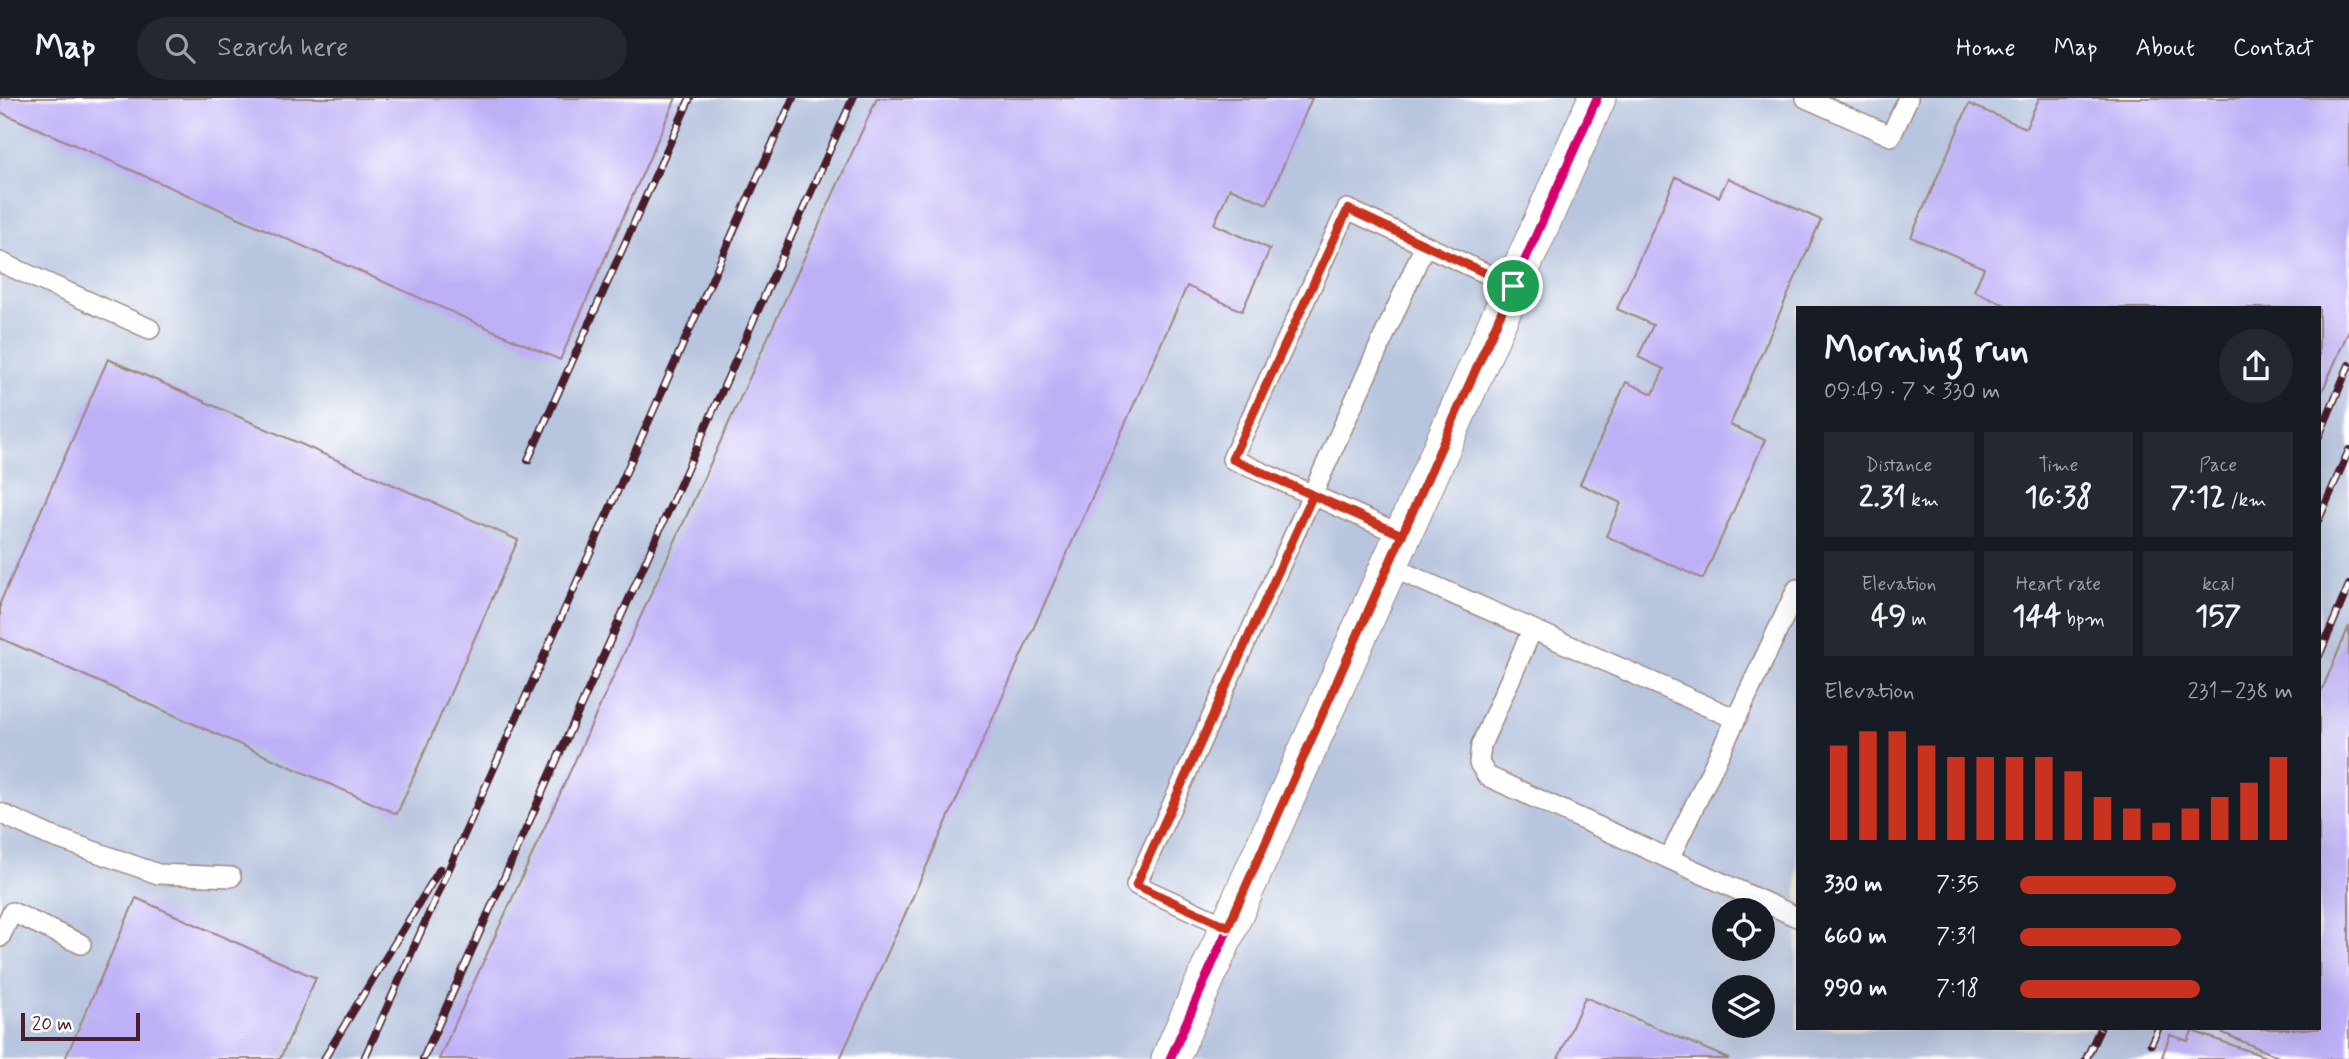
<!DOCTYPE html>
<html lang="en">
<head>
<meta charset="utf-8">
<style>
	:root { --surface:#171b24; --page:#242831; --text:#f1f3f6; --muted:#9ea1a6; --line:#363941; --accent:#c8321e }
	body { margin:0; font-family:Mynerve,sans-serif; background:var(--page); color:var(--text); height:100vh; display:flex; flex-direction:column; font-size:26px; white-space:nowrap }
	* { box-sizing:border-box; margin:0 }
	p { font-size:23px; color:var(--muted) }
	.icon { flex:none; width:38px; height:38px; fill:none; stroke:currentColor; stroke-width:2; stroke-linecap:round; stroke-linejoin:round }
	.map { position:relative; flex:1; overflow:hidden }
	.side { position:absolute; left:1796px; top:208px; width:525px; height:724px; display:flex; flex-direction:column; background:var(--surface); border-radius:0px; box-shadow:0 7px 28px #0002 }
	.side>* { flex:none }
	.fabs { position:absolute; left:1712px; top:800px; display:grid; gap:14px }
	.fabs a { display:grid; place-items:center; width:63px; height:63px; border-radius:50%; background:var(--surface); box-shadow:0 7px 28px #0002; font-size:35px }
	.scale { position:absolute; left:21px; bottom:18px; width:119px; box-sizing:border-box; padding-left:7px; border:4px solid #4a1f2b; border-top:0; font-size:19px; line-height:24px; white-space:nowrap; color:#4a1f2b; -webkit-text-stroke:5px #fff; paint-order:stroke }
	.pin { position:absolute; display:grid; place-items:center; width:60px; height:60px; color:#fff; margin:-30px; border:4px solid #fff; border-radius:50%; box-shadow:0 2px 7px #0007 }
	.round { display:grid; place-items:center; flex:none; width:74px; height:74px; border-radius:37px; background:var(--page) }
	.summary { display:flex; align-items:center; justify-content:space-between; height:119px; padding:0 28px }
	h1 { font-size:38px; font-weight:700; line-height:52px }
	.stats { display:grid; grid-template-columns:repeat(3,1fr); gap:10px; height:119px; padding:7px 28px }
	.stats div { display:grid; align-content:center; border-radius:0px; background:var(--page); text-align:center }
	.stats b { font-size:30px; font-weight:700 }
	.stats small { font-size:19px; font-weight:400 }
	.stats p { font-size:19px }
	.chart { height:196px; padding:14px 28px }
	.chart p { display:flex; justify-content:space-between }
	.chart svg { width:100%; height:126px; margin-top:7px; stroke:var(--accent); stroke-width:6 }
	ul { padding:0 28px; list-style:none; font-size:23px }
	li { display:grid; grid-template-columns:112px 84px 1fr; align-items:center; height:52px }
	li i { height:18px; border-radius:9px; background:var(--accent) }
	header { display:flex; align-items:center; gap:42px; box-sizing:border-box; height:98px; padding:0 35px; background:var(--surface); border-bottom:2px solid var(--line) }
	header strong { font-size:33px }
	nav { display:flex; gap:38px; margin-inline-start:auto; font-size:24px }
	.search { width:490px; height:63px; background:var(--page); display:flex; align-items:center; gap:18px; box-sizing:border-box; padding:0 24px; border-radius:38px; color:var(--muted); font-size:26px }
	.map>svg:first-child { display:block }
	.industrial { fill:#b7c5de; fill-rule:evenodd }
	.building { fill:#beb0f7 }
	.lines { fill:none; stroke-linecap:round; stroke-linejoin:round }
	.service-casing { stroke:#9f8580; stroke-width:22 }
	.minor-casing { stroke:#9f8580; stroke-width:39 }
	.service { stroke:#fff; stroke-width:19 }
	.minor { stroke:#fff; stroke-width:37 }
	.rail-casing { stroke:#4a1f2b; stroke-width:8 }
	.rail { stroke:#fff; stroke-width:5; stroke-dasharray:16; stroke-linecap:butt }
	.cycleway-casing { stroke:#fff; stroke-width:13 }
	.cycleway { stroke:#d6006c; stroke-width:9 }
	.route-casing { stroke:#fff; stroke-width:14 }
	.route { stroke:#c8321e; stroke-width:9 }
</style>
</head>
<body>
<header>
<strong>Map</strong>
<div class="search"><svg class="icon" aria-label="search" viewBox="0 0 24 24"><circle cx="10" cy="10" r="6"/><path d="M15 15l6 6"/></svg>Search here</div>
<nav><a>Home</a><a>Map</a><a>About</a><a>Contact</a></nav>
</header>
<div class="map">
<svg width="2349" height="961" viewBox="0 0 2349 961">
	<rect width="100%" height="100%" fill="#fff"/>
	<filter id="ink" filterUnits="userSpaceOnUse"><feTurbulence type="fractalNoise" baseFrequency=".0143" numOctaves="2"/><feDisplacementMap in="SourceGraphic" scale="14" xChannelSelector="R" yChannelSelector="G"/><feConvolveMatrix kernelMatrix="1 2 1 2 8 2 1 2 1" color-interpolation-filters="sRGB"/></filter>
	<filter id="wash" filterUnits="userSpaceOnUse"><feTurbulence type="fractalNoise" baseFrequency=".00686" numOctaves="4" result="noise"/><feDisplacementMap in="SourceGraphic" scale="28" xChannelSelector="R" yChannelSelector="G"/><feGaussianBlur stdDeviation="1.57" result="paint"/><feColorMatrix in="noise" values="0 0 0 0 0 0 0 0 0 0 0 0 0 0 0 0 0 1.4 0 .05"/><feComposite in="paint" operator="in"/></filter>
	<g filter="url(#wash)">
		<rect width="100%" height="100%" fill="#f4ebd5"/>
		<path class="industrial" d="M0 0H2349V961H0ZM1797 210H2319V931H1797ZM1724 812H1762V850H1724ZM1724 889H1762V928H1724Z"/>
		<g id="blocks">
			<path class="building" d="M0 0H676L560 262 0 14Z
				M877 0H1312L1267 106 1230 90 1214 126 1270 151 1242 213 1187 188 840 961H439Z
				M2039 0H2349V232L2319 301V210H2012L1974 193 1984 170 1911 139 1969 6 2026 30Z
				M1676 79 1719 99 1728 80 1821 122 1730 327 1765 342 1703 481 1606 438 1621 405 1580 386 1626 284 1653 296 1664 271 1638 259 1653 227 1617 211Z
				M108 261 518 442 397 716 0 540V505Z
				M2349 528V961H2283L2214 931H2319V599Z
				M136 800 316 880 280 961H65Z
				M1585 899 1729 961H1558Z
				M2192 933 2272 961H2168L2162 959 2170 937 2188 943Z"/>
		</g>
	</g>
	<g filter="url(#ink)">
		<use href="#blocks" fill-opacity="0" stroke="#9f8580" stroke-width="2"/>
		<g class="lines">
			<defs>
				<path id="service" d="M1806 0 1891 38 1908 0
					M0 164 150 231
					M1402 437 1232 361 1347 111 1513 188
					M1389 468 1736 621 1797 491
					M1532 532 1481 647 1479 665 1487 678 1797 819
					M0 715 48 737 158 776 231 779
					M1669 761 1736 621
					M1228 829 1136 787 1425 147
					M0 839 12 814 81 846"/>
				<path id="minor" d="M1170 961 1597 0"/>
			</defs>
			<use href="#service" class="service-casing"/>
			<use href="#minor" class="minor-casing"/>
			<use href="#service" class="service"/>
			<use href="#minor" class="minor"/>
			<defs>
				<path id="rail" d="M2319 338 2349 267
					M528 362 690 0
					M2319 421 2349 352
					M2319 558 2349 487
					M2151 946 2158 931
					M324 961 440 771
					M364 961 793 0
					M423 961 853 0
					M2086 961 2100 931"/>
			</defs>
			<use href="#rail" class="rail-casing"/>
			<use href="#rail" class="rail"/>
			<defs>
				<path id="cycleway" d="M1170 961 1597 0"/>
			</defs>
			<use href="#cycleway" class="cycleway-casing"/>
			<use href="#cycleway" class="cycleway"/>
		</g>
	</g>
	<g class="lines" filter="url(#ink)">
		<defs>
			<path id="route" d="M1513 188 1348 111 1232 361 1402 437 1228 829 1136 787 1313 397 1402 437 1513 188"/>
		</defs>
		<use href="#route" class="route-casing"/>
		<use href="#route" class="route"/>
	</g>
</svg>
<div class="fabs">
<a><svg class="icon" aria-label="locate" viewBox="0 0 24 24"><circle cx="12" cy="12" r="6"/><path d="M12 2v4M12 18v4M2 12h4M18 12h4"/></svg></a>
<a><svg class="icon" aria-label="layers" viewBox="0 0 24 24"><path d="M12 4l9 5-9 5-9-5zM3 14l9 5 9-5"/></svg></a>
</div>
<div class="scale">20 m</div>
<div class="pin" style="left:1513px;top:188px;background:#1e9e55"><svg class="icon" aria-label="arrive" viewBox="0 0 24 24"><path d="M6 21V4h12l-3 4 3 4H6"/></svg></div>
<section class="side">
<div class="summary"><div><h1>Morning run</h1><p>09:49 · 7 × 330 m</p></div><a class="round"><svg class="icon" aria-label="share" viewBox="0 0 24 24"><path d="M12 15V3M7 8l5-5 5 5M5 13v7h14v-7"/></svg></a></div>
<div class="stats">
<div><p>Distance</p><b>2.31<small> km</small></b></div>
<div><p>Time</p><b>16:38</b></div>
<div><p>Pace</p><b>7:12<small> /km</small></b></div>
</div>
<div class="stats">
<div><p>Elevation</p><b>49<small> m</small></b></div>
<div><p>Heart rate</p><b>144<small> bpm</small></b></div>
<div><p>kcal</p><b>157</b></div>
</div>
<div class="chart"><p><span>Elevation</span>231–238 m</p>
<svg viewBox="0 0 160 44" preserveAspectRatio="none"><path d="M5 44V11M15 44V6M25 44V6M35 44V11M45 44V15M55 44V15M65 44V15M75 44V15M85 44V20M95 44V29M105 44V33M115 44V38M125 44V33M135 44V29M145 44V24M155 44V15"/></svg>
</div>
<ul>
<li><b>330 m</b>7:35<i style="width:57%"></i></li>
<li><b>660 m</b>7:31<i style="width:59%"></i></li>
<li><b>990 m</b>7:18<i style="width:66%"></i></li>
</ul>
</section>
</div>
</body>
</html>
